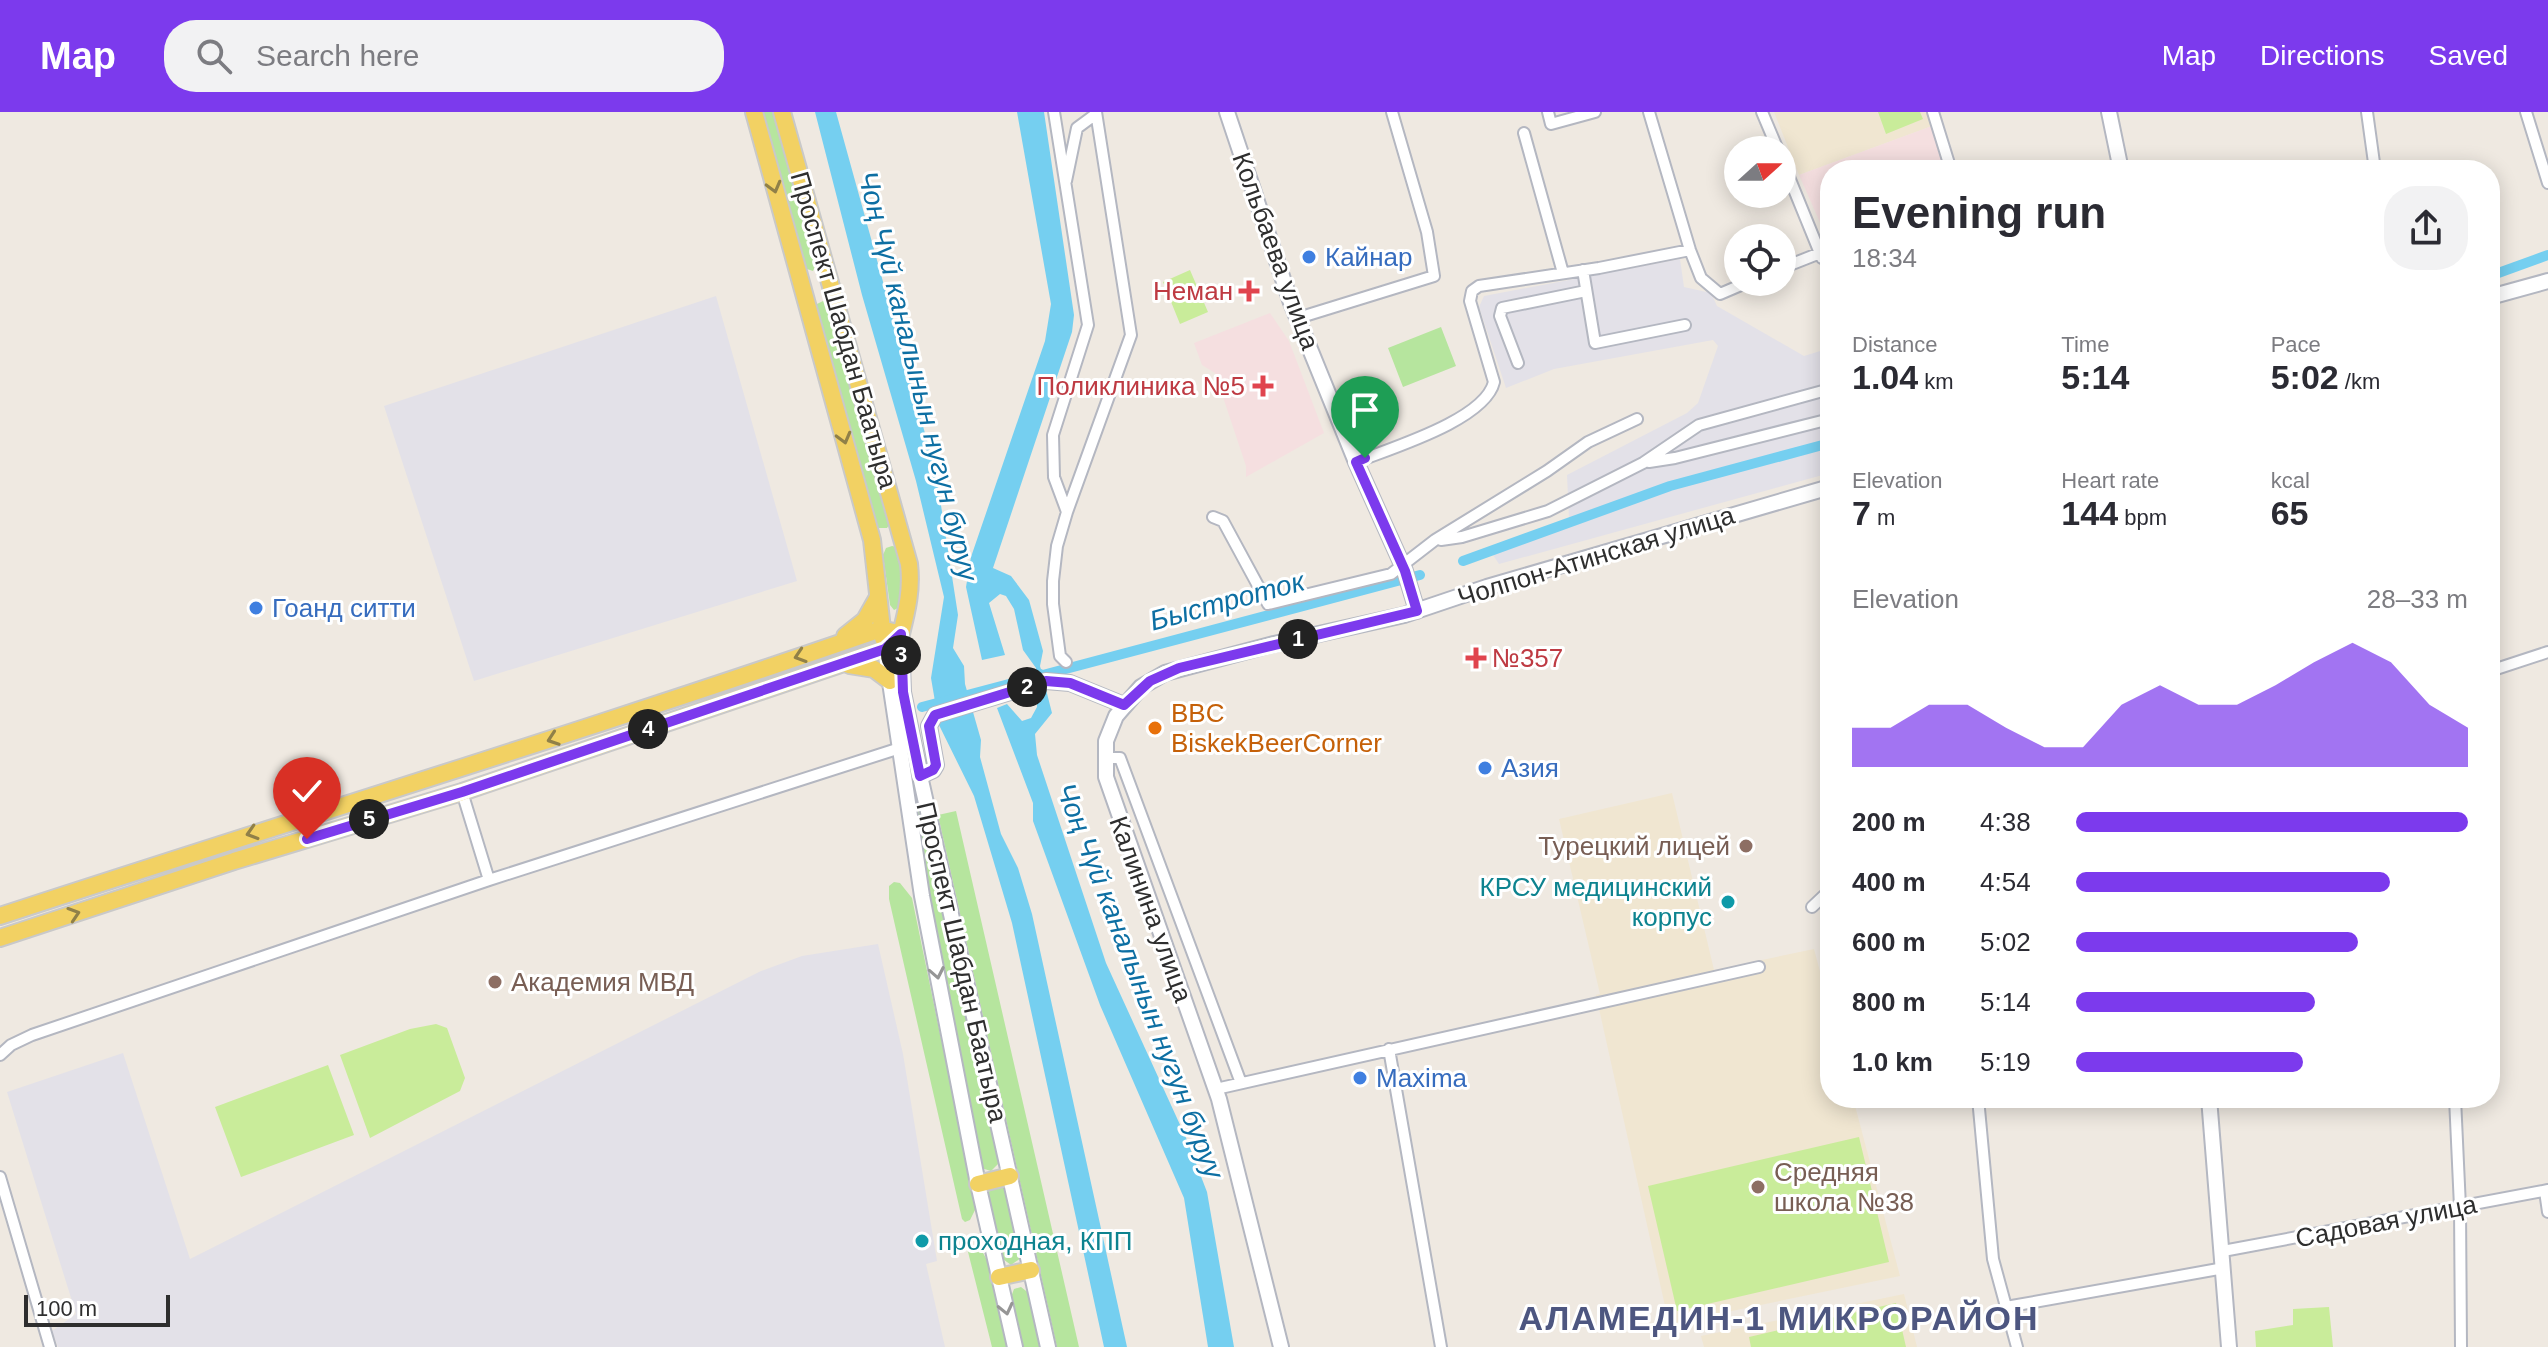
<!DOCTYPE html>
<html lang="en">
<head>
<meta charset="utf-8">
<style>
	:root { --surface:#fff; --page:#f2f2f3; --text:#2b2b33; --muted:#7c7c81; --accent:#7c3aed }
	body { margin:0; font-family:Helvetica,sans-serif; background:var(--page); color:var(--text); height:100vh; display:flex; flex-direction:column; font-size:30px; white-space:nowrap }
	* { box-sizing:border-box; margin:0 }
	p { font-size:26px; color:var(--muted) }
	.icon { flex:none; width:44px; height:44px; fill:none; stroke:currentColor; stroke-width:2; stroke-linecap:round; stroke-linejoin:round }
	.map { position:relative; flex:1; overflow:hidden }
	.details { position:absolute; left:1820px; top:48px; width:680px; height:948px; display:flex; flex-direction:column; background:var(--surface); border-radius:32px; box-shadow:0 4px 20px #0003 }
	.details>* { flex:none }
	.needle { width:52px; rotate:69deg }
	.tools { position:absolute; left:1724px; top:24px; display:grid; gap:16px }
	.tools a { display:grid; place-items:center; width:72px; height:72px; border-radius:50%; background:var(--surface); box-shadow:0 4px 20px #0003; font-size:40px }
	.scale { position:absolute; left:24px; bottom:20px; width:146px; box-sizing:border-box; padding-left:8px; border:4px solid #2e2e2e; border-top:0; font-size:22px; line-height:28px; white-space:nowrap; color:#2e2e2e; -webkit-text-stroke:6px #fff; paint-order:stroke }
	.pin { position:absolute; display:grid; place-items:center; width:68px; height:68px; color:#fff; margin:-82px -34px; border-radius:50% 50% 50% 0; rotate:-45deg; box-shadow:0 0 8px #0007 }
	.pin .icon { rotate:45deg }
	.km { position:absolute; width:40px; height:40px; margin:-20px; border-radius:50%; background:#222; color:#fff; font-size:22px; line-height:40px; text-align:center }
	.round { display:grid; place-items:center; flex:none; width:84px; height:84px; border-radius:32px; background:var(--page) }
	.headline { display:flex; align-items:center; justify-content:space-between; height:136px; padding:0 32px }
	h1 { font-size:44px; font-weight:700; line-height:60px }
	.stats { display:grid; grid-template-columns:repeat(3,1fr); gap:12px; height:136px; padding:8px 32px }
	.stats div { display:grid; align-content:center }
	.stats b { font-size:34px; font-weight:700 }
	.stats small { font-size:22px; font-weight:400 }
	.stats p { font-size:22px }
	.chart { height:224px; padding:16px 32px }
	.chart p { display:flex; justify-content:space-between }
	.chart svg { width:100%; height:144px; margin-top:8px; fill:var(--accent); opacity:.7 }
	ul { padding:0 32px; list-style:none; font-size:26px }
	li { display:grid; grid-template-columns:128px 96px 1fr; align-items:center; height:60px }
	li i { height:20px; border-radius:10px; background:var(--accent) }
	header { display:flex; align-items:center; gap:48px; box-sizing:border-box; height:112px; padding:0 40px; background:var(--accent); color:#fff }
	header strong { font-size:38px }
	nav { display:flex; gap:44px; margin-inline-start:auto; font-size:28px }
	.search { width:560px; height:72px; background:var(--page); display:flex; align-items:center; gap:20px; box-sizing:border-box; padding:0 28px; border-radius:32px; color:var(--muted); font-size:30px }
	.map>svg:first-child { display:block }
	.industrial { fill:#e3e1e8 }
	.education { fill:#f0e6d1 }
	.medical { fill:#f5dfe0 }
	.green { fill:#b6e59e }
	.pitch { fill:#c9ec9a }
	.water { fill:#75cff0 }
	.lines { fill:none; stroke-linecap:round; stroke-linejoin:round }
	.stream { stroke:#75cff0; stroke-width:3 }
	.canal { stroke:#75cff0; stroke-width:10 }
	.street-casing { stroke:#b4b7c1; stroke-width:14 }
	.secondary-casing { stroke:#b4b7c1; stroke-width:18 }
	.primary-casing { stroke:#c9c9c9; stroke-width:20 }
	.street { stroke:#fff; stroke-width:10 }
	.secondary { stroke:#fff; stroke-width:14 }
	.primary { stroke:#f2d163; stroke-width:16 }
	.oneway { stroke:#908048 }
	.oneway2 { stroke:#969696 }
	.route-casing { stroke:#fff; stroke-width:16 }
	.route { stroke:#7c3aed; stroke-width:10 }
	.shop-dot { fill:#3f7fe0; stroke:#fff; stroke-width:3 }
	.health-dot { fill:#e0444e; stroke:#fff; stroke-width:3 }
	.food-dot { fill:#e8710a; stroke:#fff; stroke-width:3 }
	.education-dot { fill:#8d6e63; stroke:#fff; stroke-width:3 }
	.culture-dot { fill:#0f9aa8; stroke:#fff; stroke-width:3 }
	.labels { text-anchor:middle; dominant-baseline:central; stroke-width:6; stroke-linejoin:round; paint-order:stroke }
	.street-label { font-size:26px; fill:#2e2e2e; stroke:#fff }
	.shop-label { font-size:26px; fill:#366cbe; stroke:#fff; text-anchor:start }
	.health-label { font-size:26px; fill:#be3a42; stroke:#fff; text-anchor:end }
	.food-label { font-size:26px; fill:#c56008; stroke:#fff; text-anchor:start }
	.education-label { font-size:26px; fill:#785e54; stroke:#fff; text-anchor:start }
	.culture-label { font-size:26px; fill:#0d838f; stroke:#fff; text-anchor:end }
	.water-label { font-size:28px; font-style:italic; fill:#0d6fa3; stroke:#fff }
	.district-label { font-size:34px; font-weight:bold; letter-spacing:2px; fill:#4d5680; stroke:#fff }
</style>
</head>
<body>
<header>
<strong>Map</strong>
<div class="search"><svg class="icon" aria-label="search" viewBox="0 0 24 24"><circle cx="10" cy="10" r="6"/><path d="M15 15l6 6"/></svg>Search here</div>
<nav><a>Map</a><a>Directions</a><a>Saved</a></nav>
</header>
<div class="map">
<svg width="2548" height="1235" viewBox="0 0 2548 1235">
	<rect width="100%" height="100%" fill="#efe9e1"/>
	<path class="industrial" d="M1680 147 1684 175 1711 181 1717 194 1804 244 1830 236V328L1700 361 1569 406 1567 363 1687 301 1698 291 1718 234 1713 228 1554 257 1506 276 1479 195 1484 184Z
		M716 184 797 469 474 569 384 294Z
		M1830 336V361L1499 452 1493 443 1664 379Z
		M878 832 903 942 937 1149 926 1152 945 1235H58L52 1219 76 1202 7 980 123 941 190 1147 761 859 802 844Z"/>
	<path class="education" d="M1774 0H1927L1932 14 1799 63Z
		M1672 681 1714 858 1814 837 1830 897V986H1853L1900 1164 1669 1212 1596 883 1600 882 1559 707Z
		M1904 1182 1917 1235H1704L1701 1224Z"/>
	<path class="medical" d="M1932 14 1946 58H1830V133L1799 63Z
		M1270 201 1289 229 1324 321 1246 365V354L1215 261 1202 253 1194 231Z"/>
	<path class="green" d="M760 0H775L817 150 813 159 804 156Z
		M823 189 828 191 891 410 887 416H878L876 414 815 193Z
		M1441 215 1456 254 1403 275 1388 236Z
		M892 434 897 435C904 455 903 474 900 495L894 498 890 493 883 443 886 436Z
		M915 687H918L1000 1050 991 1059 981 1056 937 839Z
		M956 699 1079 1235H1057L938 703Z
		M894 770 900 771 912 786 976 1096 970 1108 965 1110 962 1107 889 787V774Z
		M1001 1074 1008 1078 1021 1146 1011 1153 1003 1147 987 1082 992 1076Z
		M976 1134 982 1139 988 1150 1008 1235H992L967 1136Z
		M1021 1175 1030 1182 1041 1235H1022L1011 1185 1014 1177Z"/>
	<path class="pitch" d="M1878 0H1920L1923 7 1886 22Z
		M1190 158 1208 200 1180 212 1163 170Z
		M436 912 447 916 465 966 460 979 370 1026 340 943 410 917Z
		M328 953 354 1023 241 1065 215 995Z
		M1859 1025 1889 1150 1677 1199 1648 1074Z
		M1896 1191 1906 1235H1751L1749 1225Z
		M2329 1195 2333 1235H2256L2255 1219 2293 1213V1197Z"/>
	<path class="water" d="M815 0H836L936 361 958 503 953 536 964 554 965 572 981 628 980 645 1001 722 1018 756 1032 802 1127 1235H1104L1012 811 974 684 939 613 931 566 944 485 916 369 862 183Z
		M1017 0H1044L1074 203 1072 220 993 456 1011 464 1029 488 1043 539 1040 554 1052 601 1035 622 1037 643 1106 851 1187 1028 1207 1080 1234 1235H1208L1184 1086 1100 893 1033 709V691L997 596 1007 592 1022 609 1031 606 1037 595 1036 556 1023 538 1014 497 1006 484 1000 482 989 491 1005 543 982 548 966 475 971 445 1045 229 1051 192Z"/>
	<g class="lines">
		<path class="stream" d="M1038 557 1046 561"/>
		<path class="canal" d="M2490 164 2548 143
			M1463 449 1670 374 1830 331
			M922 595 1420 463"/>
		<defs>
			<path id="street" d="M1054 0 1088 213 1053 323 1054 365 1067 400 1057 434 1053 469V492L1060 544 1066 550
				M1548 0 1551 12 1595 0
				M1649 0 1690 138 1701 166 1720 182 1748 170
				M1762 0 1778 38
				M1933 0 1951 58
				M2367 0 2375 58
				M2526 0 2548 71
				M1524 21 1563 161
				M1782 48 1822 146
				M1066 69 1077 16 1096 2
				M1782 156 1820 141
				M1583 158 1595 231 1685 213
				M1298 206 1434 164 1427 120 1392 0
				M1518 251 1500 204 1502 196 1586 179
				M1356 350C1391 336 1485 308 1494 270L1470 189 1472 179 1479 174 1599 156 1690 138
				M1649 350 1675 346 1830 307
				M1067 400 1131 223 1096 0
				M1213 405 1223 409 1268 492 1391 462 1435 428 1547 359 1588 330 1637 307
				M1441 428 1462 425 1548 399 1643 351 1699 313 1830 277
				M2490 559 2548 540
				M1104 646H1120L1241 971
				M462 680 489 768
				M1812 795 1830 778
				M1389 937 1441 1235
				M0 943 11 933 32 923 489 768 900 636
				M1216 977 1759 855
				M1978 986 1993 1147 2017 1235
				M2455 986 2460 1095 2461 1235
				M0 1065 50 1235
				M2545 1079 2548 1100
				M2223 1139 2548 1078
				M2006 1195 2224 1156"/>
			<path id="secondary" d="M1227 0 1290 188 1356 350 1405 459 1417 499
				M2109 0 2121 58
				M2490 185 2548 169
				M901 522 903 580 920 664 1048 1235
				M885 537 922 784 978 1072 1015 1235
				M920 664 933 658 936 653 929 614 935 603 1046 569 1070 571 1124 593
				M2209 986 2229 1235
				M1281 1235 1219 987 1106 665V629L1116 604 1141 575 1165 561 1274 532 1404 503 1487 475 1830 375"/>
			<path id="primary" d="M754 0 872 428 883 526
				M782 0 909 452C912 477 907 498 901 522
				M845 524 865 508 878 485
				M849 553 874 557 890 569
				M0 804C293 708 589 618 881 517L901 522
				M0 826 234 749 462 680 885 537 901 522
				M978 1072 1010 1064
				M999 1165 1031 1158"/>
		</defs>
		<use href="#street" class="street-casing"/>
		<use href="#secondary" class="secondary-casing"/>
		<use href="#primary" class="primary-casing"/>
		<use href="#street" class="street"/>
		<use href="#secondary" class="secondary"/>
		<use href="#primary" class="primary"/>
	</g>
	<defs><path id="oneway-chevron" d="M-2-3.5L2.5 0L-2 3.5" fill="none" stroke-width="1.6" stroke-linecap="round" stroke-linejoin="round" transform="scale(2)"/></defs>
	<g class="oneway">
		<use href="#oneway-chevron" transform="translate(774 75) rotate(75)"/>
		<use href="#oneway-chevron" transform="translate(844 326) rotate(75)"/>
		<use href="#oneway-chevron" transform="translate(800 544) rotate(162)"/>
		<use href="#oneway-chevron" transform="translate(553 627) rotate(161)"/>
		<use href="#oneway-chevron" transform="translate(252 721) rotate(163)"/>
		<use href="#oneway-chevron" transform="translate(74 802) rotate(-18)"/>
	</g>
	<g class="oneway2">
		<use href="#oneway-chevron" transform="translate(937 861) rotate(79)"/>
		<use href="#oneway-chevron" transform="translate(1006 1197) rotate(77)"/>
	</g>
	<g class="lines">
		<defs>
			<path id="route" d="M307 727 462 680 885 537 901 522 903 580 920 664 933 658 936 653 929 614 935 603 1046 569 1070 571 1124 593 1150 569 1179 556 1417 499 1405 459 1356 350 1365 346"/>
		</defs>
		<use href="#route" class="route-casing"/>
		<use href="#route" class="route"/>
	</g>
	<g class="shop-dot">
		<circle cx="1309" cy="145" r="8"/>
		<circle cx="256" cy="496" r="8"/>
		<circle cx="1485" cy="656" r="8"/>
		<circle cx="1360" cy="966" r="8"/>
	</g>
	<g class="health-dot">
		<path d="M1245 167h8v8h8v8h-8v8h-8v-8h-8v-8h8z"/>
		<path d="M1259 262h8v8h8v8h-8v8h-8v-8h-8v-8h8z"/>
		<path d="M1472 534h8v8h8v8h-8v8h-8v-8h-8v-8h8z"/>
	</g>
	<circle class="food-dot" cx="1155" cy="616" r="8"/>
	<g class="education-dot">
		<circle cx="1746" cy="734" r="8"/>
		<circle cx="495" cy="870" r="8"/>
		<circle cx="1758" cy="1075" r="8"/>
	</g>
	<g class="culture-dot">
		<circle cx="1728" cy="790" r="8"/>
		<circle cx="922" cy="1129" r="8"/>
	</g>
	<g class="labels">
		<g class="street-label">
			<text transform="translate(1276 139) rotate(70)">Кольбаева улица</text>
			<text transform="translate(844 218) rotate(74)">Проспект Шабдан Баатыра</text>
			<text transform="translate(1596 444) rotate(-17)">Чолпон-Атинская улица</text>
			<text transform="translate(1151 797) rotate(70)">Калинина улица</text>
			<text transform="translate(962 850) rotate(77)">Проспект Шабдан Баатыра</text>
			<text transform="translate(2386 1109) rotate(-11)">Садовая улица</text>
		</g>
		<g class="shop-label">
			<text x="1325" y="145">Кайнар</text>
			<text x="272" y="496">Гоанд ситти</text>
			<text x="1501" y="656">Азия</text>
			<text x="1376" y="966">Maxima</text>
		</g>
		<g class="health-label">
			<text x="1233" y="179">Неман</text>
			<text x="1245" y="274">Поликлиника №5</text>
			<text x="1492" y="546" text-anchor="start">№357</text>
		</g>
		<g class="food-label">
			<text x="1171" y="601">BBC<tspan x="1171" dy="30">BiskekBeerCorner</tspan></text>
		</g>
		<g class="education-label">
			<text x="1730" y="734" text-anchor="end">Турецкий лицей</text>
			<text x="511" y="870">Академия МВД</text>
			<text x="1774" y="1060">Средняя<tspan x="1774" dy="30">школа №38</tspan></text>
		</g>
		<g class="culture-label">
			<text x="1712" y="775">КРСУ медицинский<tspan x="1712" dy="30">корпус</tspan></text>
			<text x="938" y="1129" text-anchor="start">проходная, КПП</text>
		</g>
		<g class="water-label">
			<text transform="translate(918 264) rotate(76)">Чоң Чүй каналынын нугун буруу</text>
			<text transform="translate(1227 489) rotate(-15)">Быстроток</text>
			<text transform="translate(1140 869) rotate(69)">Чоң Чүй каналынын нугун буруу</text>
		</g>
		<g class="district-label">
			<text x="1779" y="1206">АЛАМЕДИН-1 МИКРОРАЙОН</text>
		</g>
	</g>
</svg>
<div class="tools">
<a><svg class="needle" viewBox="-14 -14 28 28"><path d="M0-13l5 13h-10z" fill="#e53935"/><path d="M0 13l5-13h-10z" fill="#7c7c81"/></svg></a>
<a><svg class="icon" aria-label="locate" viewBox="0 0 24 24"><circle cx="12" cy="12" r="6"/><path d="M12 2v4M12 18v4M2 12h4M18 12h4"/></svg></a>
</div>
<div class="scale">100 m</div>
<div class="pin" style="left:1365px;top:346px;background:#1e9e55"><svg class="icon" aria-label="arrive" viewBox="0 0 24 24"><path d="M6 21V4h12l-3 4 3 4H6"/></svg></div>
<div class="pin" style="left:307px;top:727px;background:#d93025"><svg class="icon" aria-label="check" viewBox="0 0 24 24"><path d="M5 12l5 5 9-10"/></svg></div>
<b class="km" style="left:1298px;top:527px">1</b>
<b class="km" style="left:1027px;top:575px">2</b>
<b class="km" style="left:901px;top:543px">3</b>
<b class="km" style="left:648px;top:617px">4</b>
<b class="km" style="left:369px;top:707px">5</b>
<section class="details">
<div class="headline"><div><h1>Evening run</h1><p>18:34</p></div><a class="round"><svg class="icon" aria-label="share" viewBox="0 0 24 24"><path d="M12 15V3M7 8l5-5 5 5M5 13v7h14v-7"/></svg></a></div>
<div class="stats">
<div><p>Distance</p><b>1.04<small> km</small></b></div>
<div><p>Time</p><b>5:14</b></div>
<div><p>Pace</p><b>5:02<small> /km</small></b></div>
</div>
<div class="stats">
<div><p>Elevation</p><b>7<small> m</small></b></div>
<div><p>Heart rate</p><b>144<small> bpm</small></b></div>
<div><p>kcal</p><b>65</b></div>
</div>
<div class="chart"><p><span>Elevation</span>28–33 m</p>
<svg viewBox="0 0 160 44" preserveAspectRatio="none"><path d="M0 44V32L10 32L20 25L30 25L40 32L50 38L60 38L70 25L80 19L90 25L100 25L110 19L120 12L130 6L140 12L150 25L160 32V44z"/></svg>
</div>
<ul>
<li><b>200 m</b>4:38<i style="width:100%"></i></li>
<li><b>400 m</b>4:54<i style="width:80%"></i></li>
<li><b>600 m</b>5:02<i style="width:72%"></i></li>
<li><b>800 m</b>5:14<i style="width:61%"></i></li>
<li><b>1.0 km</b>5:19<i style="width:58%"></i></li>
</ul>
</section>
</div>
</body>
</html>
